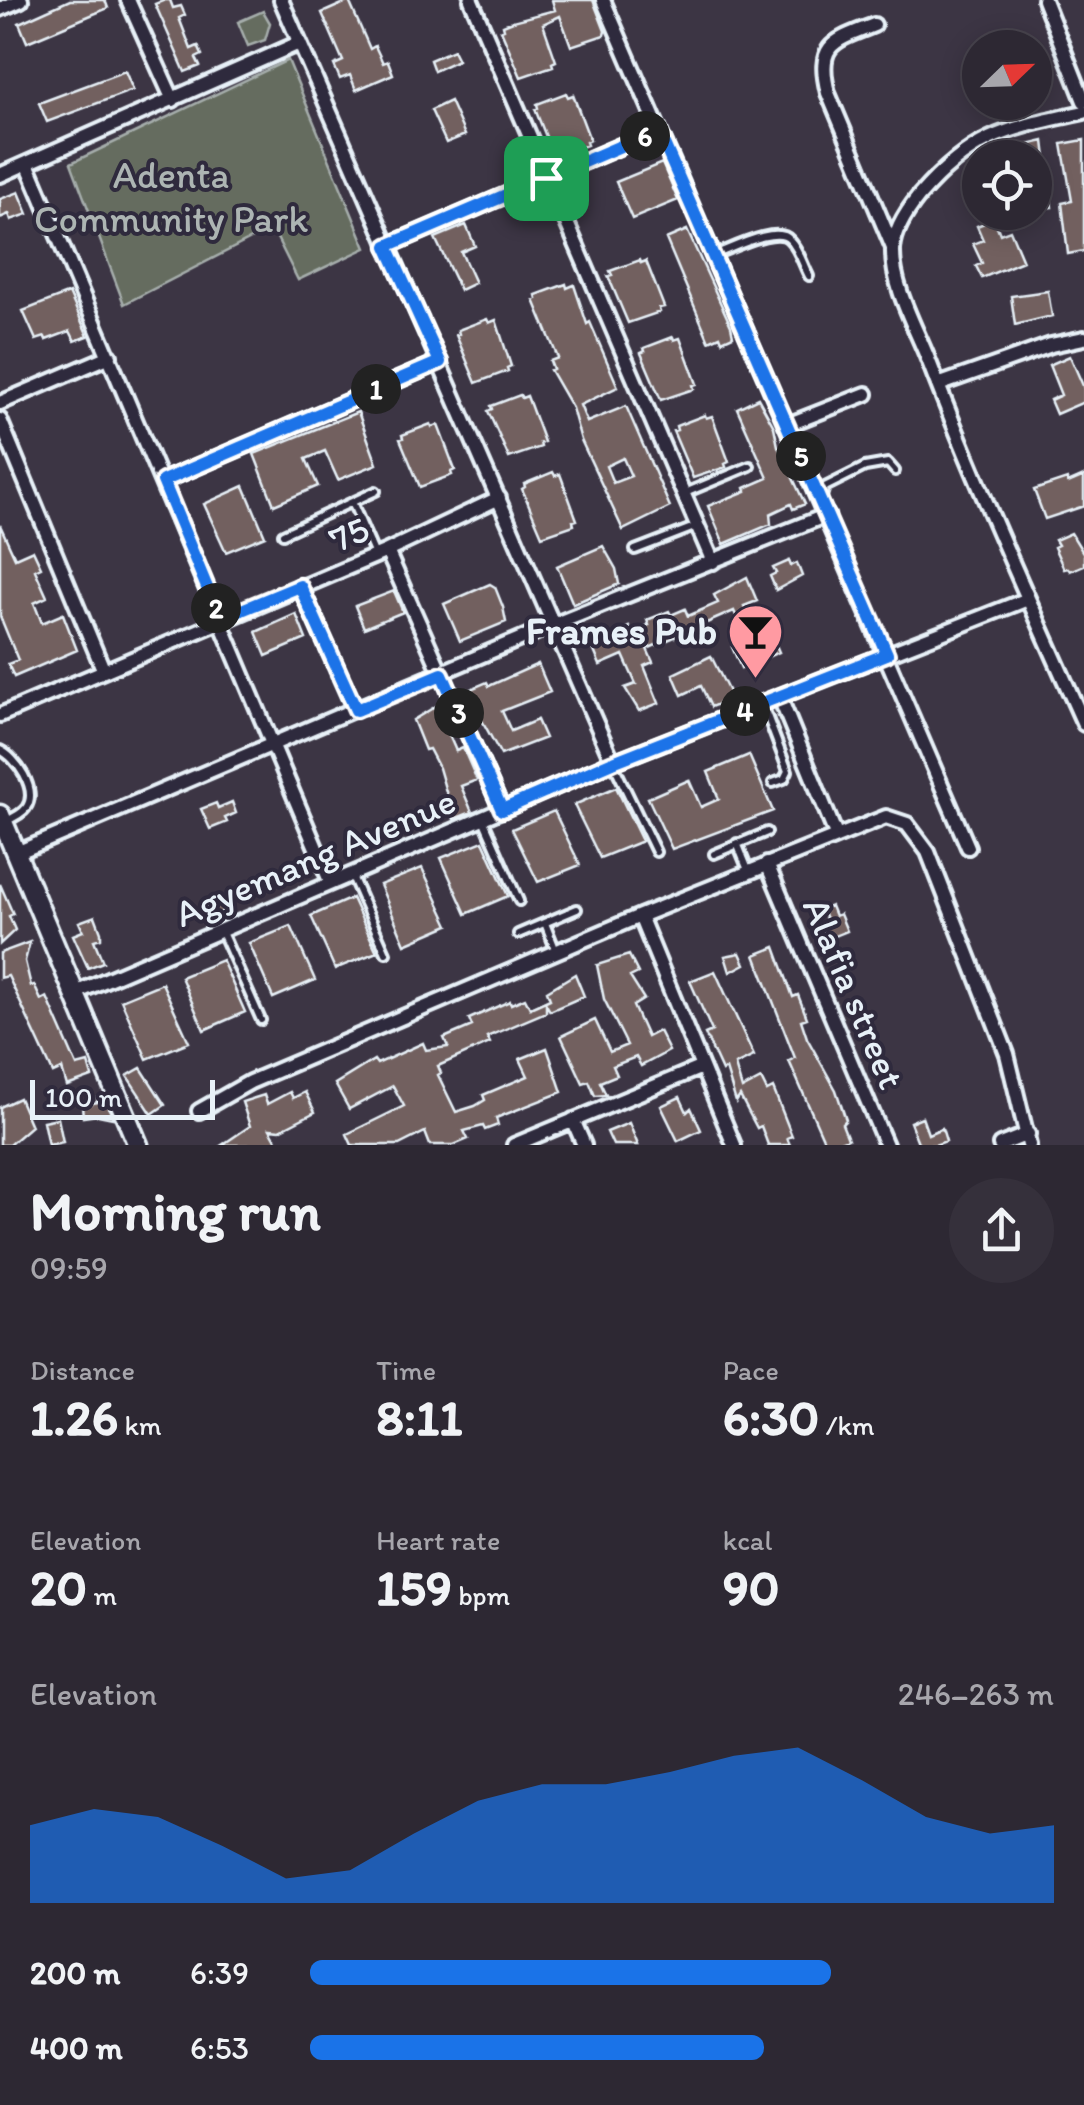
<!DOCTYPE html>
<html lang="en">
<head>
<meta charset="utf-8">
<style>
	:root { --surface:#2d2833; --page:#35303b; --text:#f1f3f6; --muted:#a7a6ac; --line:#48444e; --accent:#1a73e8 }
	body { margin:0; font-family:Itim,sans-serif; background:var(--page); color:var(--text); height:100vh; display:flex; flex-direction:column; font-size:38px; white-space:nowrap }
	* { box-sizing:border-box; margin:0 }
	p { font-size:32px; color:var(--muted) }
	.icon { flex:none; width:55px; height:55px; fill:none; stroke:currentColor; stroke-width:2; stroke-linecap:round; stroke-linejoin:round }
	.map { position:relative; height:1145px; overflow:hidden }
	.panel { display:flex; flex-direction:column; background:var(--surface); flex:1 }
	.panel>* { flex:none }
	.needle { width:65px; rotate:67deg }
	.buttons { position:absolute; left:962px; top:30px; display:grid; gap:20px }
	.buttons a { display:grid; place-items:center; width:90px; height:90px; border-radius:50%; background:var(--surface); box-shadow:0 5px 25px #0003,0 0 0 2px var(--line); font-size:50px }
	.scale { position:absolute; left:30px; bottom:25px; width:185px; box-sizing:border-box; padding-left:10px; border:5px solid #e8f1f8; border-top:0; font-size:28px; line-height:35px; white-space:nowrap; color:#e8f1f8; -webkit-text-stroke:8px #2f2a3d; paint-order:stroke }
	.pin { position:absolute; display:grid; place-items:center; width:85px; height:85px; color:#fff; margin:-42px; border-radius:20px; box-shadow:0 5px 15px #0006 }
	.km { position:absolute; width:50px; height:50px; margin:-25px; border-radius:50%; background:#222; color:#fff; font-size:28px; line-height:50px; text-align:center }
	.round { display:grid; place-items:center; flex:none; width:105px; height:105px; border-radius:52px; background:var(--page) }
	.head { display:flex; align-items:center; justify-content:space-between; height:170px; padding:0 30px }
	h1 { font-size:55px; font-weight:700; line-height:75px }
	.metrics { display:grid; grid-template-columns:repeat(3,1fr); gap:15px; height:170px; padding:10px 30px }
	.metrics div { display:grid; align-content:center }
	.metrics b { font-size:50px; font-weight:700 }
	.metrics small { font-size:28px; font-weight:400 }
	.metrics p { font-size:28px }
	.chart { height:280px; padding:20px 30px }
	.chart p { display:flex; justify-content:space-between }
	.chart svg { width:100%; height:180px; margin-top:10px; fill:var(--accent); opacity:.7 }
	ul { padding:0 30px; list-style:none; font-size:32px }
	li { display:grid; grid-template-columns:160px 120px 1fr; align-items:center; height:75px }
	li i { height:25px; border-radius:12px; background:var(--accent) }
	.map>svg:first-child { display:block }
	.green { fill:#656c5f; stroke:#a6aeac; stroke-width:2.5 }
	.building { fill:#72615f; stroke:#e8f1f8; stroke-width:2.5; fill-rule:evenodd }
	.lines { fill:none; stroke-linecap:round; stroke-linejoin:round }
	.lane-casing { stroke:#e8f1f8; stroke-width:14 }
	.street-casing { stroke:#e8f1f8; stroke-width:20 }
	.secondary-casing { stroke:#e8f1f8; stroke-width:25 }
	.lane { stroke:#2f2a3d; stroke-width:6 }
	.street { stroke:#2f2a3d; stroke-width:12 }
	.secondary { stroke:#2f2a3d; stroke-width:18 }
	.route-casing { stroke:#fff; stroke-width:20 }
	.route { stroke:#1a73e8; stroke-width:12 }
	.labels { text-anchor:middle; dominant-baseline:central; stroke-width:8; stroke-linejoin:round; paint-order:stroke }
	.park-label { font-size:38px; fill:#adb5b3; stroke:#2f2a3d }
	.street-label { font-size:38px; fill:#e8f1f8; stroke:#2f2a3d }
	.poi-label { font-size:38px; font-weight:bold; fill:#e8f1f8; stroke:#2f2a3d; text-anchor:end }
</style>
</head>
<body>
<div class="map">
<svg width="1084" height="1145" viewBox="0 0 1084 1145">
	<rect width="100%" height="100%" fill="#3c3544"/>
	<filter id="ink" filterUnits="userSpaceOnUse"><feTurbulence type="fractalNoise" baseFrequency=".01" numOctaves="2"/><feDisplacementMap in="SourceGraphic" scale="20" xChannelSelector="R" yChannelSelector="G"/><feConvolveMatrix kernelMatrix="1 2 1 2 8 2 1 2 1" color-interpolation-filters="sRGB"/></filter>
	<g filter="url(#ink)">
		<path class="green" d="M263 11 270 23 265 40 248 46 238 22Z
			M288 60 366 248 298 280 272 228 124 304 71 163Z"/>
		<path class="building" d="M70 0H105L108 8 27 42 19 23Z
			M165 0H170L173 8 181 6 185 15 179 18 191 49 198 46 202 55 196 58 200 66 185 72 155 4Z
			M552 0H593L605 31 604 35 571 46 560 16 543 24 556 61 552 63 553 66 521 77 501 30 504 29 503 25 513 21 555 10Z
			M349 1 370 49 375 46 383 63 388 61 393 74 356 90 350 75 340 79 334 65 343 61 322 13Z
			M453 50 458 60 434 71 430 60Z
			M125 71 133 90 47 122 39 103Z
			M566 93 568 97 573 95 590 140 586 142 587 145 554 157 535 109 538 108 537 104Z
			M450 101 465 135 446 143 431 110Z
			M1084 140V251L1068 254 1062 203 1072 201 1062 144Z
			M1044 141 1052 207 1035 208V158H991V154Z
			M662 163 678 200 632 219 616 182Z
			M19 192 28 214 11 220 9 214 0 218V199Z
			M994 219 1000 234 1010 230 1023 261 982 278 976 266 982 263 973 244 983 240 977 226Z
			M466 225 475 246 461 252 475 283 460 290 435 238Z
			M687 230 731 326 733 336 722 341 720 336 709 341 666 239Z
			M640 260 641 263 646 261 664 307 659 308 660 312 628 323 608 276 612 275 610 271Z
			M566 284 567 288 574 285 587 324 590 322 618 387 580 405 587 422 626 406 670 507 623 530 581 440 572 408 550 370 553 369 550 361 558 358 534 300 537 299 536 295ZM623 458 631 476 613 483 606 466Z
			M1048 291 1052 316 1015 325 1011 296Z
			M69 293 88 336 75 341 70 331 46 340 45 337 36 340 23 311Z
			M487 319 489 323 496 320 511 366 507 368 508 371 476 383 456 335 459 334 458 330Z
			M673 337 674 340 680 338 697 384 693 385 694 389 661 400 641 353 645 351 644 348Z
			M1070 356 1084 388V402L1056 414 1050 400 1061 395 1049 365Z
			M520 395 522 398 527 396 544 442 540 443 541 447 509 458 488 411 492 409 491 406Z
			M758 398 774 427 778 446 805 504 793 509 791 504 770 514 771 524 724 544 708 506 746 491 745 488 768 478 737 408Z
			M358 412 377 464 338 480 325 451 306 459 318 486 274 505 254 454Z
			M705 415 706 418 712 416 729 462 725 464 726 467 693 478 673 431 677 430 676 426Z
			M431 424 432 427 438 425 455 470 451 472 452 475 420 487 400 439 403 438 402 435Z
			M553 472 555 476 560 474 577 520 573 521 574 525 542 536 522 489 525 487 524 484Z
			M1084 476V506L1045 519 1034 490 1067 479 1068 483Z
			M244 486 265 536 226 552 204 504Z
			M0 525 15 558 33 550 41 567 35 570 47 597 34 603 42 623 63 614 77 650 14 677 8 664 18 660 0 616Z
			M1071 533 1084 554V565L1070 571 1068 568 1064 569 1054 547 1058 545 1055 540Z
			M603 546 616 569 619 584 573 604 557 566Z
			M789 561 791 566 797 563 802 576 776 590 770 576 776 573 773 568Z
			M747 577 757 601 744 606 747 613 737 618 734 611 647 649 653 662 644 666 659 703 639 711 625 688 636 684 623 655 600 665 592 646 629 627 632 632 649 625 647 620 669 611 671 615 685 609 688 616 718 603 714 595Z
			M490 584 495 587 503 607 506 622 460 641 444 604Z
			M394 591 403 612 364 628 355 606Z
			M296 614 306 639 266 656 256 632Z
			M770 631 779 652 741 668 732 647Z
			M711 656 732 698 711 707 701 686 682 695 673 674Z
			M538 664 550 692 502 711 511 731 537 720 545 738 501 755 466 691 487 682 489 686Z
			M443 702 452 723 445 726 456 751 463 748 477 780 461 786 472 812 454 819 439 768 429 749 425 750 413 720Z
			M749 755 773 811 672 849 648 798 689 780 701 807 719 799 708 772Z
			M616 787 642 841 600 858 574 805Z
			M232 802 236 813 225 818 227 822 210 829 201 809 216 803 218 808Z
			M554 811 580 865 538 882 512 829Z
			M483 841 508 896 466 914 441 858Z
			M422 868 449 925 405 944 380 885Z
			M0 884 13 914 9 916 15 930 0 944Z
			M352 898 377 952 335 969 311 916Z
			M219 900 224 911 203 920 199 909Z
			M831 906 835 916 840 914 847 931 827 939 822 926 828 924 822 909Z
			M95 916 101 932V938L94 940 103 962 88 968 73 935 83 931 79 922Z
			M291 926 315 980 273 998 249 943Z
			M30 942 25 961 31 986 34 985 41 1000 47 997 77 1066 88 1063 92 1077 67 1086 62 1069 53 1073 8 976 0 978V953Z
			M775 947 793 997 798 995 807 1018 801 1020 807 1038 836 1090 846 1120 842 1124 848 1139 832 1145H826L789 1061 795 1058 755 955Z
			M740 953 745 964 730 972 725 956Z
			M629 955 638 973 630 977 644 999 633 1006 647 1037 659 1031 669 1051 641 1066 636 1057 613 1066 617 1075 600 1082 606 1095 595 1096 589 1081 583 1083 561 1036 595 1020 610 1052 627 1045 604 999 597 965Z
			M222 960 245 1012 204 1030 181 977Z
			M715 971 754 1056 735 1065 742 1089 761 1079 767 1091 773 1088 792 1136 787 1138 790 1145H768L761 1126 757 1128 740 1096 736 1102 726 1069 722 1071 705 1034 712 1031 690 981Z
			M575 974 584 996 550 1011 546 1004V1012L487 1037 490 1043 438 1066 441 1073 438 1075 456 1112 475 1106 485 1100 483 1095 528 1076 520 1059 547 1048 562 1092 496 1118 498 1125 485 1130 483 1126 464 1131 468 1139 454 1145H430L425 1132 399 1145H352L347 1134 404 1106 393 1086 349 1109 335 1084 374 1060 377 1064 423 1043 426 1050 448 1047 444 1038 472 1026 469 1019 510 1001 511 1004 525 998 530 1008 550 999 547 991Z
			M162 983 189 1042 147 1059 121 1000Z
			M141 1068 165 1105 152 1114 127 1076Z
			M290 1092 293 1098 305 1092 315 1112 280 1130 270 1129 279 1145H222L250 1126 242 1102 264 1095 267 1104Z
			M104 1097 113 1118 98 1115 83 1117 82 1105 98 1102 97 1098Z
			M680 1097 687 1112 691 1108 701 1130 678 1141 661 1106Z
			M19 1098 31 1126 9 1145H0V1107Z
			M922 1117 928 1134 942 1128 946 1141 935 1145H919L910 1122Z
			M58 1118 63 1142 48 1145 43 1121Z
			M629 1123 638 1145H613L607 1132Z"/>
		<g class="lines">
			<defs>
				<path id="lane" d="M714 255C731 249 778 224 790 240 799 249 803 265 809 276
					M685 493 750 466
					M821 499 825 487 865 467 888 463 895 471
					M352 502 375 555
					M283 534 376 491
					M635 550 697 526
					M763 705 788 771 784 779 773 783
					M0 750C16 757 39 790 26 808 22 814 11 819 4 822
					M613 763 656 852
					M483 819 519 901
					M737 843 748 870
					M714 854 767 832
					M351 874 386 953
					M545 923 556 951
					M221 930 261 1020
					M518 934 577 909"/>
				<path id="street" d="M128 0 173 100
					M281 0 613 762
					M471 0 713 562
					M603 0 968 847
					M1044 0 1084 101
					M0 9 21 0
					M874 25C833 41 816 44 828 93L893 248
					M1084 112C1007 129 973 134 919 196 907 211 894 230 893 250 892 286 915 326 928 359 975 482 1030 603 1084 724
					M27 163 330 881
					M0 175 299 43
					M387 246 658 130
					M938 385 1051 345 1084 338
					M0 403 110 356
					M0 420 103 669
					M787 425 866 394
					M163 481 440 362
					M387 551 502 810
					M300 586 355 710
					M780 698 836 835
					M0 715 387 551 499 498
					M14 854 553 625 827 515
					M767 864 886 1145
					M640 916 734 1145
					M73 994 613 762 1028 599
					M199 1111 250 1082 640 916 886 817 907 824 928 852 1007 1054 1029 1145
					M573 1120 584 1145
					M514 1145 702 1067
					M1000 1145 1028 1134"/>
				<path id="secondary" d="M0 815 138 1145"/>
			</defs>
			<use href="#lane" class="lane-casing"/>
			<use href="#street" class="street-casing"/>
			<use href="#secondary" class="secondary-casing"/>
			<use href="#lane" class="lane"/>
			<use href="#street" class="street"/>
			<use href="#secondary" class="secondary"/>
		</g>
	</g>
	<g class="lines" filter="url(#ink)">
		<defs>
			<path id="route" d="M658 130 887 654 613 762 502 810 442 674 356 710 300 586 220 619 163 481 440 362 387 246Z"/>
		</defs>
		<use href="#route" class="route-casing"/>
		<use href="#route" class="route"/>
	</g>
	<defs>
		<symbol id="bar-pin" viewBox="-11 -11 22 30"><path d="M0 17L-7.5 6A9.5 9.5 0 1 1 7.5 6Z" fill="#ff9aa2" stroke="#2f2a3d"/><path d="M-6-5H6L.8 .8V4.5H3.5V6h-7V4.5H-.8V.8Z" fill="#111"/></symbol>
	</defs>
	<g fill-rule="evenodd">
		<use href="#bar-pin" x="724" y="600" width="63" height="86"/>
	</g>
	<g class="labels">
		<g class="park-label">
			<text x="171" y="175">Adenta<tspan x="171" dy="44">Community Park</tspan></text>
		</g>
		<g class="street-label">
			<text transform="translate(349 534) rotate(-23)">75</text>
			<text transform="translate(315 857) rotate(-23)">Agyemang Avenue</text>
			<text transform="translate(854 993) rotate(67)">Alafia street</text>
		</g>
		<g class="poi-label">
			<text x="717" y="631">Frames Pub</text>
		</g>
	</g>
</svg>
<div class="buttons">
<a><svg class="needle" viewBox="-14 -14 28 28"><path d="M0-13l5 13h-10z" fill="#e53935"/><path d="M0 13l5-13h-10z" fill="#a7a6ac"/></svg></a>
<a><svg class="icon" aria-label="locate" viewBox="0 0 24 24"><circle cx="12" cy="12" r="6"/><path d="M12 2v4M12 18v4M2 12h4M18 12h4"/></svg></a>
</div>
<div class="scale">100 m</div>
<div class="pin" style="left:546px;top:178px;background:#1e9e55"><svg class="icon" aria-label="arrive" viewBox="0 0 24 24"><path d="M6 21V4h12l-3 4 3 4H6"/></svg></div>
<b class="km" style="left:376px;top:389px">1</b>
<b class="km" style="left:216px;top:608px">2</b>
<b class="km" style="left:459px;top:713px">3</b>
<b class="km" style="left:745px;top:711px">4</b>
<b class="km" style="left:801px;top:456px">5</b>
<b class="km" style="left:645px;top:136px">6</b>
</div>
<section class="panel">
<div class="head"><div><h1>Morning run</h1><p>09:59</p></div><a class="round"><svg class="icon" aria-label="share" viewBox="0 0 24 24"><path d="M12 15V3M7 8l5-5 5 5M5 13v7h14v-7"/></svg></a></div>
<div class="metrics">
<div><p>Distance</p><b>1.26<small> km</small></b></div>
<div><p>Time</p><b>8:11</b></div>
<div><p>Pace</p><b>6:30<small> /km</small></b></div>
</div>
<div class="metrics">
<div><p>Elevation</p><b>20<small> m</small></b></div>
<div><p>Heart rate</p><b>159<small> bpm</small></b></div>
<div><p>kcal</p><b>90</b></div>
</div>
<div class="chart"><p><span>Elevation</span>246–263 m</p>
<svg viewBox="0 0 160 44" preserveAspectRatio="none"><path d="M0 44V25L10 21L20 23L30 30L40 38L50 36L60 27L70 19L80 15L90 15L100 12L110 8L120 6L130 14L140 23L150 27L160 25V44z"/></svg>
</div>
<ul>
<li><b>200 m</b>6:39<i style="width:70%"></i></li>
<li><b>400 m</b>6:53<i style="width:61%"></i></li>
</ul>
</section>
</body>
</html>
